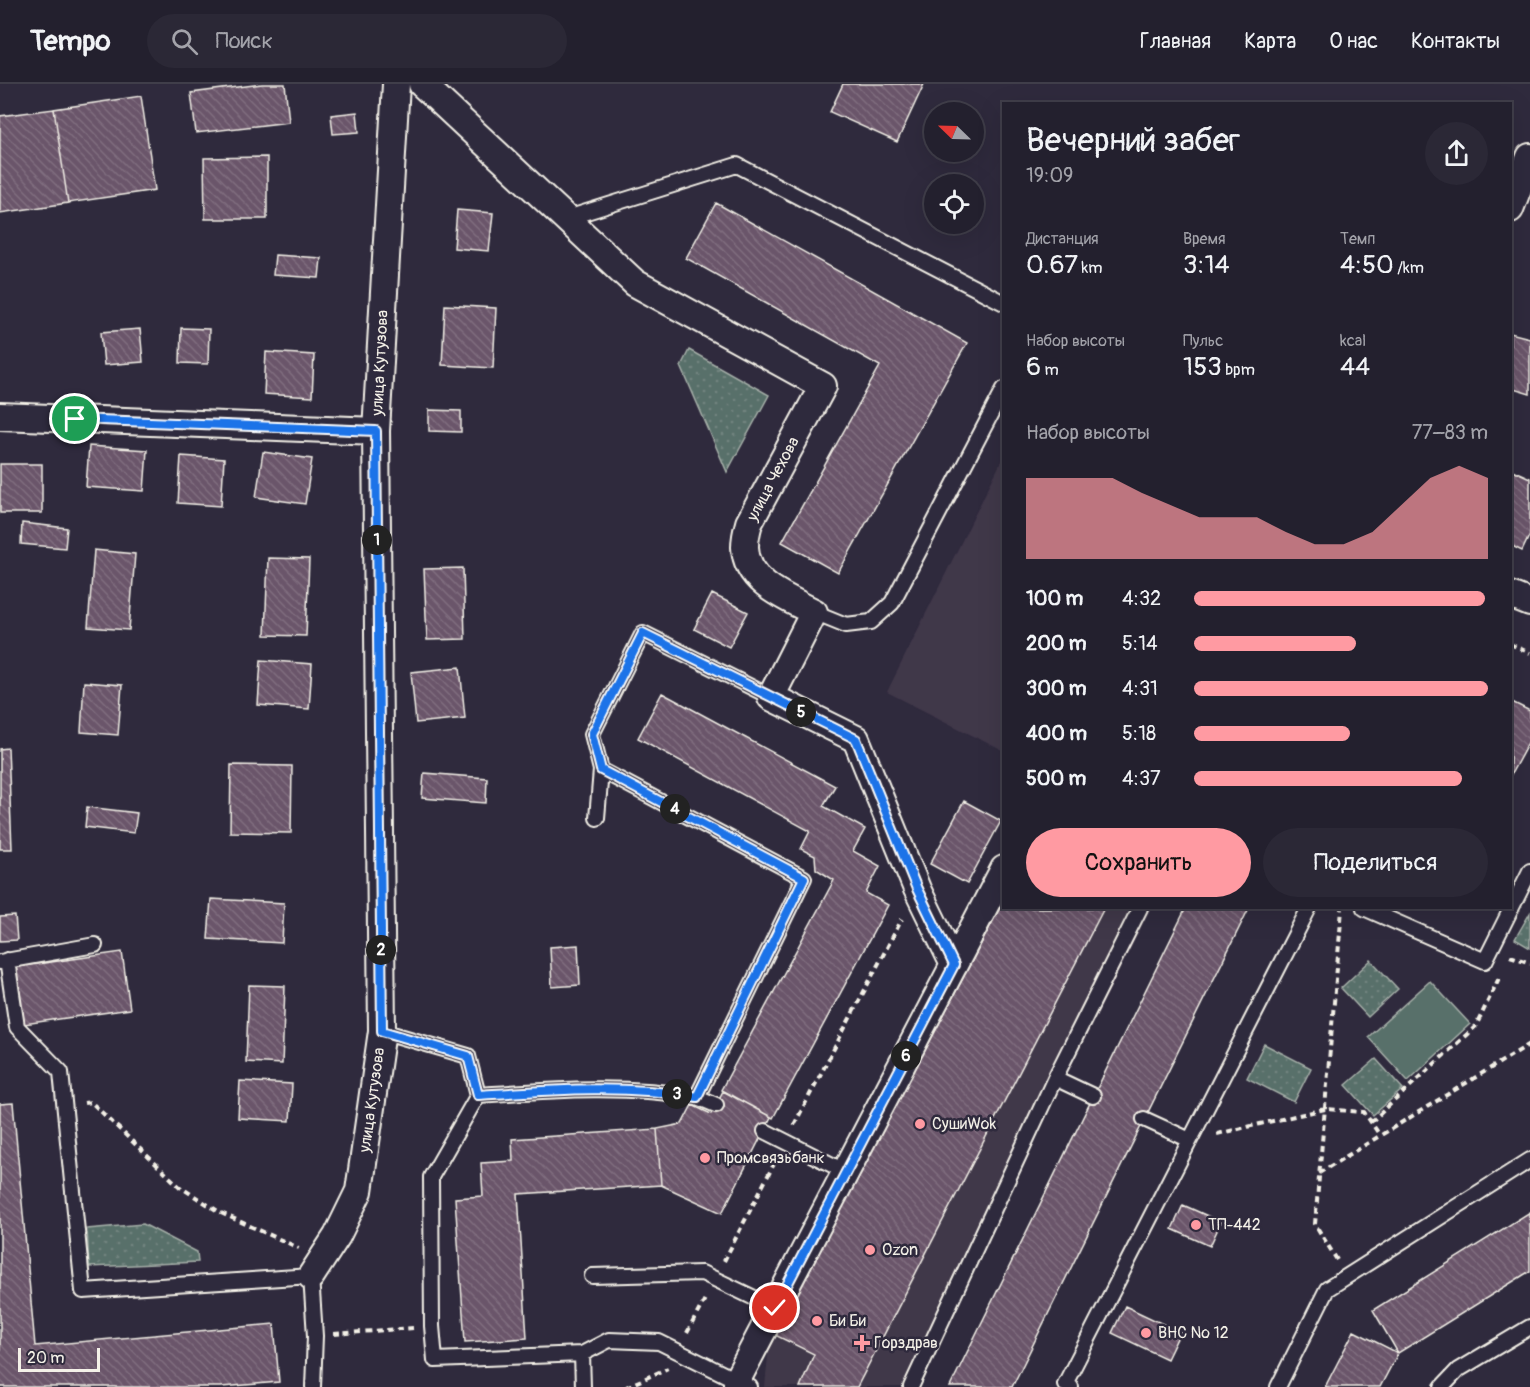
<!DOCTYPE html>
<html lang="ru">
<head>
<meta charset="utf-8">
<style>
	:root { --surface:#23202e; --page:#2b2836; --text:#f1f3f6; --muted:#a3a3aa; --line:#403e4a; --accent:#ff9aa2 }
	body { margin:0; font-family:Pangolin,sans-serif; background:var(--page); color:var(--text); height:100vh; display:flex; flex-direction:column; font-size:22px; white-space:nowrap }
	* { box-sizing:border-box; margin:0 }
	p { font-size:20px; color:var(--muted) }
	.icon { flex:none; width:33px; height:33px; fill:none; stroke:currentColor; stroke-width:2; stroke-linecap:round; stroke-linejoin:round }
	.map { position:relative; flex:1; overflow:hidden }
	.drawer { position:absolute; left:1002px; top:18px; width:510px; height:807px; display:flex; flex-direction:column; background:var(--surface); border-radius:0px; box-shadow:0 6px 24px #0002,0 0 0 2px var(--line) }
	.drawer>* { flex:none }
	.needle { width:39px; rotate:293deg }
	.tools { position:absolute; left:924px; top:18px; display:grid; gap:12px }
	.tools a { display:grid; place-items:center; width:60px; height:60px; border-radius:50%; background:var(--surface); box-shadow:0 6px 24px #0002,0 0 0 2px var(--line); font-size:30px }
	.scale { position:absolute; left:18px; bottom:15px; width:82px; box-sizing:border-box; padding-left:6px; border:3px solid #f4f1e8; border-top:0; font-size:16px; line-height:21px; white-space:nowrap; color:#f4f1e8; -webkit-text-stroke:4px #2f2a3d; paint-order:stroke }
	.pin { position:absolute; display:grid; place-items:center; width:51px; height:51px; color:#fff; margin:-26px; border:3px solid #fff; border-radius:50%; box-shadow:0 2px 6px #0007 }
	.km { position:absolute; width:30px; height:30px; margin:-15px; border-radius:50%; background:#222; color:#fff; font-size:16px; line-height:30px; text-align:center }
	.round { display:grid; place-items:center; flex:none; width:63px; height:63px; border-radius:32px; background:var(--page) }
	.summary { display:flex; align-items:center; justify-content:space-between; height:102px; padding:0 24px }
	h1 { font-size:33px; font-weight:600; line-height:45px }
	.metrics { display:grid; grid-template-columns:repeat(3,1fr); gap:9px; height:102px; padding:6px 24px }
	.metrics div { display:grid; align-content:center }
	.metrics b { font-size:26px; font-weight:600 }
	.metrics small { font-size:16px; font-weight:400 }
	.metrics p { font-size:16px }
	.chart { height:168px; padding:12px 24px }
	.chart p { display:flex; justify-content:space-between }
	.chart svg { width:100%; height:108px; margin-top:6px; fill:var(--accent); opacity:.7 }
	.action { display:flex; gap:12px; margin-top:auto; padding:12px 24px }
	.action a { flex:1; height:69px; border-radius:36px; background:var(--accent); color:#111; font-size:24px; font-weight:600; line-height:69px; text-align:center }
	.action a+a { background:var(--page); color:var(--text) }
	ul { padding:0 24px; list-style:none; font-size:20px }
	li { display:grid; grid-template-columns:96px 72px 1fr; align-items:center; height:45px }
	li i { height:15px; border-radius:8px; background:var(--accent) }
	header { display:flex; align-items:center; gap:36px; box-sizing:border-box; height:84px; padding:0 30px; background:var(--surface); border-bottom:2px solid var(--line) }
	header strong { font-size:28px }
	nav { display:flex; gap:33px; margin-inline-start:auto; font-size:21px }
	.search { width:420px; height:54px; background:var(--page); display:flex; align-items:center; gap:15px; box-sizing:border-box; padding:0 21px; border-radius:33px; color:var(--muted); font-size:22px }
	.map>svg:first-child { display:block }
	.built { fill:#41374a }
	.park { fill:url(#park-dots); stroke:#a6b0a9; stroke-width:1.5 }
	.pitch { fill:#596f6a; stroke:#a6b0a9; stroke-width:1.5 }
	.building { fill:url(#building-back-hatch); stroke:#f4f1e8; stroke-width:1.5 }
	.lines { fill:none; stroke-linecap:round; stroke-linejoin:round }
	.service-casing { stroke:#f4f1e8; stroke-width:18 }
	.minor-casing { stroke:#f4f1e8; stroke-width:30 }
	.path { stroke:#f4f1e8; stroke-width:4; stroke-dasharray:6 4.5; stroke-linecap:butt }
	.service { stroke:#2f2a3d; stroke-width:14 }
	.minor { stroke:#2f2a3d; stroke-width:26 }
	.route-casing { stroke:#fff; stroke-width:12 }
	.route { stroke:#1a73e8; stroke-width:8 }
	.poi-dot { fill:#ff9aa2; stroke:#2f2a3d; stroke-width:2 }
	.labels { text-anchor:middle; dominant-baseline:central; stroke-width:5; stroke-linejoin:round; paint-order:stroke }
	.street-label { font-size:16px; fill:#f4f1e8; stroke:#2f2a3d }
	.poi-label { font-size:16px; fill:#f4f1e8; stroke:#2f2a3d; text-anchor:start }
</style>
</head>
<body>
<header>
<strong>Tempo</strong>
<div class="search"><svg class="icon" aria-label="search" viewBox="0 0 24 24"><circle cx="10" cy="10" r="6"/><path d="M15 15l6 6"/></svg>Поиск</div>
<nav><a>Главная</a><a>Карта</a><a>О нас</a><a>Контакты</a></nav>
</header>
<div class="map">
<svg width="1530" height="1303" viewBox="0 0 1530 1303">
	<defs>
		<pattern id="park-dots" width="8" height="8" patternUnits="userSpaceOnUse" patternTransform="scale(1.5)"><rect width="8" height="8" fill="#596f6a"/><path d="M2 2h.1M6 6h.1" fill="none" stroke="#71847f" stroke-width="1.8" stroke-linecap="round"/></pattern>
		<pattern id="building-back-hatch" width="6" height="6" patternUnits="userSpaceOnUse" patternTransform="scale(1.5)"><rect width="6" height="6" fill="#6a556a"/><path d="M-1 5l2 2M0 0l6 6M5-1l2 2" fill="none" stroke="#806e7f"/></pattern>
	</defs>
	<rect width="100%" height="100%" fill="#2f2a3d"/>
	<filter id="ink" filterUnits="userSpaceOnUse"><feTurbulence type="fractalNoise" baseFrequency=".0167" numOctaves="2"/><feDisplacementMap in="SourceGraphic" scale="12" xChannelSelector="R" yChannelSelector="G"/><feConvolveMatrix kernelMatrix="1 2 1 2 8 2 1 2 1" color-interpolation-filters="sRGB"/></filter>
	<g filter="url(#ink)">
		<path class="built" d="M1003 374V667L887 608Z
			M1003 806 1004 824H1151L910 1303H765L770 1251Z"/>
		<path class="park" d="M689 266 769 311 727 388 681 282Z
			M1530 829V864L1515 855Z
			M1371 876 1398 905 1368 933 1341 904Z
			M1264 960 1311 984 1294 1018 1247 994Z
			M1376 975 1403 1005 1373 1031 1346 1001Z
			M143 1140 197 1168 198 1178 89 1183 87 1145Z"/>
		<path class="pitch" d="M1430 897 1470 940 1408 997 1368 953Z"/>
		<path class="building" d="M262 0H285L289 38 196 49 191 9Z
			M843 0H924L897 58 830 28Z
			M141 12 155 106 68 119 54 25Z
			M54 25 68 119 0 129V32Z
			M357 28 359 48 333 50 331 31Z
			M267 73V135H205L204 74Z
			M716 119 967 259 838 489 782 458 880 282 686 174Z
			M457 126 493 129 489 167 454 164Z
			M275 171 321 174 319 194 273 191Z
			M445 221 496 224 493 284 442 281Z
			M181 244 209 245 208 280 180 279Z
			M140 245 143 278 104 281 101 248Z
			M1510 249 1530 254V310L1510 304Z
			M266 268 314 271 312 313 264 310Z
			M429 326 461 327V348L429 347Z
			M89 362 147 366 144 407 86 403Z
			M263 368 312 375 305 420 256 413Z
			M181 372 224 375 221 422 178 419Z
			M0 380H42V429H0Z
			M1510 385 1530 394V450L1522 467 1510 461Z
			M22 439 67 444 65 464 21 460Z
			M94 466 135 470 129 546 88 543Z
			M268 474 309 475 306 552 265 551Z
			M463 484 465 555 427 556 424 485Z
			M712 510 748 528 729 563 694 545Z
			M261 576 312 580 309 625 258 621Z
			M460 583 465 634 416 639 411 588Z
			M84 598 122 601 118 651 81 648Z
			M662 609 835 702 823 722 865 745 853 767 880 782 866 809 888 821 773 1034 721 1006 834 796 816 785 815 772 801 765 810 747 638 654Z
			M1510 617 1530 627V655L1510 692Z
			M8 664 12 765H0V665Z
			M231 681 292 682 291 749 230 748Z
			M424 689 487 694 486 719 422 714Z
			M964 717 1001 737 967 800 930 780Z
			M87 723 137 729 134 749 85 743Z
			M211 815 284 819 282 859 208 855Z
			M1004 816V824H1104L857 1303H800L814 1270 775 1251Z
			M1186 824H1249L1012 1303H950Z
			M15 832 17 856 0 857V833Z
			M578 861 580 901 552 903 550 863Z
			M122 868 130 925 24 940 16 883Z
			M249 901 285 902 282 980 246 978Z
			M240 997 292 1000 290 1037 238 1034Z
			M723 1007 771 1033 722 1129 661 1101 657 1045 682 1040 692 1021 711 1030Z
			M13 1019 35 1262 274 1240 279 1298 221 1303H0V1020Z
			M657 1045 661 1101 518 1110 527 1254 465 1258 455 1114 483 1112 481 1079 513 1077 512 1055Z
			M1183 1121 1221 1138 1210 1162 1172 1145Z
			M1530 1128V1187L1398 1269 1373 1226Z
			M1125 1222 1180 1248 1167 1275 1112 1249Z
			M1354 1247 1398 1269 1380 1303H1325Z"/>
		<g class="lines">
			<defs>
				<path id="service" d="M564 135 737 81 1004 219
					M814 528 846 541 871 538 892 519 1004 305
					M597 734 601 686
					M1364 824 1485 877 1530 787
					M7 876 17 943 61 988 83 1207 311 1192 315 1252 313 1303
					M0 878 95 861
					M382 947 468 972 478 1011
					M1055 994 1093 1012
					M697 1013 716 1021
					M1144 1035 1190 1056
					M765 1047 846 1088
					M592 1192 702 1189 775 1224
					M582 1270 583 1303
					M750 1303 659 1258 609 1256 582 1270 435 1276 432 1242 431 1093 478 1011C551 1006 625 1000 697 1013L804 794 601 686 592 650 643 549 771 613
					M911 1303 1055 994 1140 824
					M1071 1303 1065 1300 1309 824
					M1278 1303 1327 1205 1530 1076
					M1442 1303 1458 1286 1530 1243"/>
				<path id="minor" d="M422 0 635 199 823 302 749 439C747 446 745 455 745 463 746 499 787 514 814 528L771 613 856 655 917 805 954 881
					M1510 125 1530 73
					M0 332 376 347
					M1510 511 1530 519
					M311 1192 337 1152 359 1107 382 947 376 347 396 0
					M737 1303V1296L1004 785"/>
			</defs>
			<use href="#service" class="service-casing"/>
			<use href="#minor" class="minor-casing"/>
			<path class="path" d="M1510 560 1530 569
				M1510 872 1530 879
				M84 1019 91 1018 180 1103 221 1129 299 1164
				M1371 1038 1476 942 1500 892
				M794 1041 902 835
				M1217 1050 1325 1025 1364 1028 1379 1050
				M1319 1089 1530 960
				M1337 1176 1315 1140 1342 825
				M724 1177 777 1074
				M687 1249 706 1213
				M334 1250 413 1244
				M626 1303 668 1284"/>
			<use href="#service" class="service"/>
			<use href="#minor" class="minor"/>
		</g>
	</g>
	<g class="lines" filter="url(#ink)">
		<defs>
			<path id="route" d="M75 335 376 347 382 947 468 972 478 1011C551 1006 625 1000 697 1013L804 794 601 686 592 650 643 549 856 655 917 805 954 881 775 1224"/>
		</defs>
		<use href="#route" class="route-casing"/>
		<use href="#route" class="route"/>
	</g>
	<g class="poi-dot">
		<circle cx="920" cy="1040" r="6"/>
		<circle cx="705" cy="1074" r="6"/>
		<circle cx="1196" cy="1141" r="6"/>
		<circle cx="870" cy="1166" r="6"/>
		<circle cx="817" cy="1237" r="6"/>
		<circle cx="1146" cy="1249" r="6"/>
		<path d="M859 1250h6v6h6v6h-6v6h-6v-6h-6v-6h6z"/>
	</g>
	<g class="labels">
		<g class="street-label">
			<text transform="translate(380 279) rotate(-87)">улица Кутузова</text>
			<text transform="translate(773 395) rotate(-62)">улица Чехова</text>
			<text transform="translate(372 1016) rotate(-82)">улица Кутузова</text>
		</g>
		<g class="poi-label">
			<text x="932" y="1040">СушиWok</text>
			<text x="717" y="1074">Промсвязьбанк</text>
			<text x="1208" y="1141">ТП-442</text>
			<text x="882" y="1166">Ozon</text>
			<text x="829" y="1237">Би Би</text>
			<text x="1158" y="1249">ВНС № 12</text>
			<text x="874" y="1259">Горздрав</text>
		</g>
	</g>
</svg>
<div class="tools">
<a><svg class="needle" viewBox="-14 -14 28 28"><path d="M0-13l5 13h-10z" fill="#e53935"/><path d="M0 13l5-13h-10z" fill="#a3a3aa"/></svg></a>
<a><svg class="icon" aria-label="locate" viewBox="0 0 24 24"><circle cx="12" cy="12" r="6"/><path d="M12 2v4M12 18v4M2 12h4M18 12h4"/></svg></a>
</div>
<div class="scale">20 m</div>
<div class="pin" style="left:75px;top:335px;background:#1e9e55"><svg class="icon" aria-label="arrive" viewBox="0 0 24 24"><path d="M6 21V4h12l-3 4 3 4H6"/></svg></div>
<div class="pin" style="left:775px;top:1224px;background:#d93025"><svg class="icon" aria-label="check" viewBox="0 0 24 24"><path d="M5 12l5 5 9-10"/></svg></div>
<b class="km" style="left:377px;top:456px">1</b>
<b class="km" style="left:381px;top:866px">2</b>
<b class="km" style="left:677px;top:1010px">3</b>
<b class="km" style="left:675px;top:725px">4</b>
<b class="km" style="left:801px;top:628px">5</b>
<b class="km" style="left:906px;top:972px">6</b>
<section class="drawer">
<div class="summary"><div><h1>Вечерний забег</h1><p>19:09</p></div><a class="round"><svg class="icon" aria-label="share" viewBox="0 0 24 24"><path d="M12 15V3M7 8l5-5 5 5M5 13v7h14v-7"/></svg></a></div>
<div class="metrics">
<div><p>Дистанция</p><b>0.67<small> km</small></b></div>
<div><p>Время</p><b>3:14</b></div>
<div><p>Темп</p><b>4:50<small> /km</small></b></div>
</div>
<div class="metrics">
<div><p>Набор высоты</p><b>6<small> m</small></b></div>
<div><p>Пульс</p><b>153<small> bpm</small></b></div>
<div><p>kcal</p><b>44</b></div>
</div>
<div class="chart"><p><span>Набор высоты</span>77–83 m</p>
<svg viewBox="0 0 160 44" preserveAspectRatio="none"><path d="M0 44V11L10 11L20 11L30 11L40 17L50 22L60 27L70 27L80 27L90 33L100 38L110 38L120 33L130 22L140 11L150 6L160 11V44z"/></svg>
</div>
<ul>
<li><b>100 m</b>4:32<i style="width:99%"></i></li>
<li><b>200 m</b>5:14<i style="width:55%"></i></li>
<li><b>300 m</b>4:31<i style="width:100%"></i></li>
<li><b>400 m</b>5:18<i style="width:53%"></i></li>
<li><b>500 m</b>4:37<i style="width:91%"></i></li>
</ul>
<div class="action"><a>Сохранить</a><a>Поделиться</a></div>
</section>
</div>
</body>
</html>
